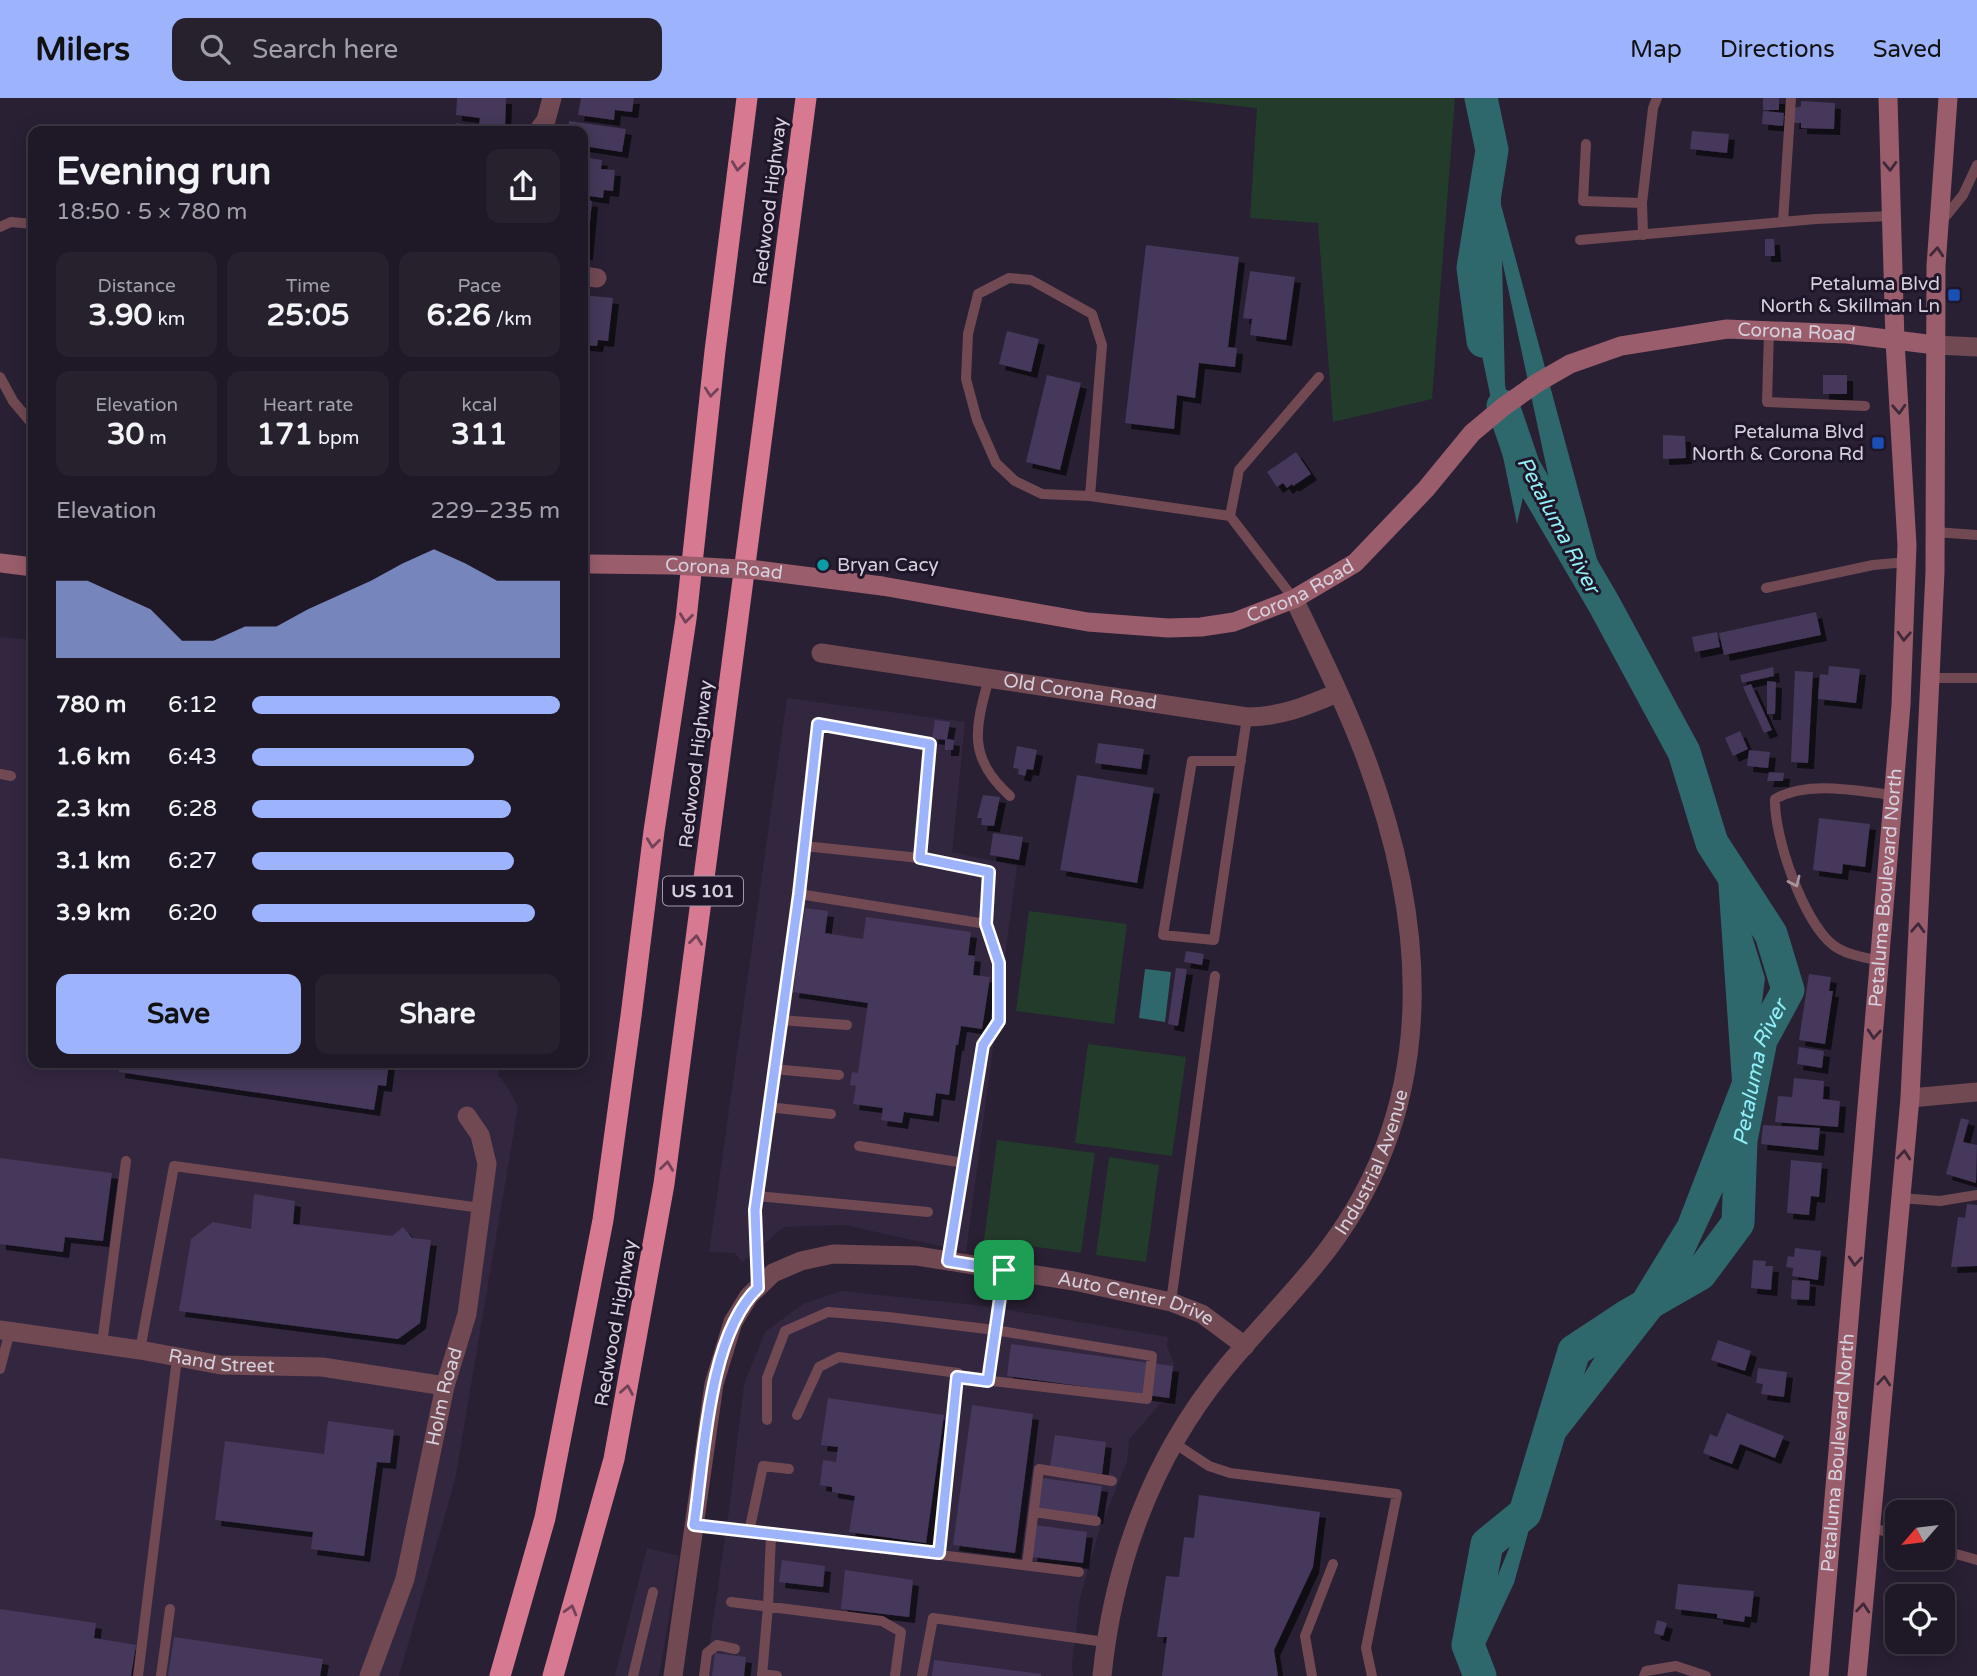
<!DOCTYPE html>
<html lang="en">
<head>
<meta charset="utf-8">
<style>
	:root { --surface:#1f1826; --page:#27212e; --text:#f1f3f6; --muted:#a1a0a7; --line:#3c3743; --accent:#9db4fd }
	body { margin:0; font-family:"Varela Round",sans-serif; background:var(--page); color:var(--text); height:100vh; display:flex; flex-direction:column; font-size:26px; white-space:nowrap }
	* { box-sizing:border-box; margin:0 }
	p { font-size:23px; color:var(--muted) }
	.icon { flex:none; width:38px; height:38px; fill:none; stroke:currentColor; stroke-width:2; stroke-linecap:round; stroke-linejoin:round }
	.map { position:relative; flex:1; overflow:hidden }
	.details { position:absolute; left:28px; top:28px; width:560px; height:942px; display:flex; flex-direction:column; background:var(--surface); border-radius:14px; box-shadow:0 4px 18px #0003,0 0 0 2px var(--line) }
	.details>* { flex:none }
	.needle { width:46px; rotate:242deg }
	.controls { position:absolute; left:1885px; top:1402px; display:grid; gap:14px }
	.controls a { display:grid; place-items:center; width:70px; height:70px; border-radius:14px; background:var(--surface); box-shadow:0 4px 18px #0003,0 0 0 2px var(--line); font-size:35px }
	.pin { position:absolute; display:grid; place-items:center; width:60px; height:60px; color:#fff; margin:-30px; border-radius:14px; box-shadow:0 4px 10px #0006 }
	.round { display:grid; place-items:center; flex:none; width:74px; height:74px; border-radius:14px; background:var(--page) }
	.summary { display:flex; align-items:center; justify-content:space-between; height:119px; padding:0 28px }
	h1 { font-size:38px; font-weight:700; line-height:52px }
	.figures { display:grid; grid-template-columns:repeat(3,1fr); gap:10px; height:119px; padding:7px 28px }
	.figures div { display:grid; align-content:center; border-radius:14px; background:var(--page); text-align:center }
	.figures b { font-size:30px; font-weight:700 }
	.figures small { font-size:19px; font-weight:400 }
	.figures p { font-size:19px }
	.chart { height:196px; padding:14px 28px }
	.chart p { display:flex; justify-content:space-between }
	.chart svg { width:100%; height:126px; margin-top:7px; fill:var(--accent); opacity:.7 }
	.action { display:flex; gap:14px; margin-top:auto; padding:14px 28px }
	.action a { flex:1; height:80px; border-radius:14px; background:var(--accent); color:#111; font-size:28px; font-weight:700; line-height:80px; text-align:center }
	.action a+a { background:var(--page); color:var(--text) }
	ul { padding:0 28px; list-style:none; font-size:23px }
	li { display:grid; grid-template-columns:112px 84px 1fr; align-items:center; height:52px }
	li i { height:18px; border-radius:9px; background:var(--accent) }
	header { display:flex; align-items:center; gap:42px; box-sizing:border-box; height:98px; padding:0 35px; background:var(--accent); color:#111 }
	header strong { font-size:33px }
	nav { display:flex; gap:38px; margin-inline-start:auto; font-size:24px }
	.search { width:490px; height:63px; background:var(--page); display:flex; align-items:center; gap:18px; box-sizing:border-box; padding:0 24px; border-radius:14px; color:var(--muted); font-size:26px }
	.map>svg:first-child { display:block }
	.built { fill:#332740 }
	.green { fill:#233b2b }
	.water { fill:#2e686d }
	.lines { fill:none; stroke-linecap:round; stroke-linejoin:round }
	.river { stroke:#2e686d; stroke-width:33 }
	.building { fill:#45375a; filter:url(#shadow) }
	.service { stroke:#704953; stroke-width:10 }
	.minor { stroke:#704953; stroke-width:19 }
	.tertiary { stroke:#704953; stroke-width:19 }
	.secondary { stroke:#9a5d6c; stroke-width:19 }
	.motorway { stroke:#d87992; stroke-width:21 }
	.secondary-bridge { stroke:#9a5d6c; stroke-width:19 }
	.oneway { stroke:#724358 }
	.oneway2 { stroke:#3e283a }
	.oneway3 { stroke:#a8939f }
	.route-casing { stroke:#fff; stroke-width:14 }
	.route { stroke:#9db4fd; stroke-width:9 }
	.transit-dot { fill:#1a4fb4; stroke:#1f1629; stroke-width:2.5 }
	.culture-dot { fill:#0f9aa8; stroke:#1f1629; stroke-width:2.5 }
	.labels { text-anchor:middle; dominant-baseline:central; stroke-width:6; stroke-linejoin:round; paint-order:stroke }
	.shield { fill:#1f1629; stroke:#9f98a7; stroke-width:2 }
	.shield-label { font-size:18px; font-weight:bold; fill:#d6d0dd }
	.street-label { font-size:19px; fill:#d6d0dd; stroke:#1f1629 }
	.poi-label { font-size:19px; fill:#d6d0dd; stroke:#1f1629; text-anchor:end }
	.water-label { font-size:21px; font-style:italic; fill:#91f0f7; stroke:#1f1629 }
</style>
</head>
<body>
<header>
<strong>Milers</strong>
<div class="search"><svg class="icon" aria-label="search" viewBox="0 0 24 24"><circle cx="10" cy="10" r="6"/><path d="M15 15l6 6"/></svg>Search here</div>
<nav><a>Map</a><a>Directions</a><a>Saved</a></nav>
</header>
<div class="map">
<svg width="1977" height="1578" viewBox="0 0 1977 1578">
	<defs>
		<filter id="shadow"><feDropShadow dx="6" dy="6" stdDeviation="0" flood-color="#0009"/></filter>
	</defs>
	<rect width="100%" height="100%" fill="#292033"/>
	<path class="built" d="M0 539 33 542V964H500L498 977 507 988 518 1009 455 1382 399 1578H0Z
		M787 600 965 624 952 754 1017 768 966 1154 845 1127 784 1129 742 1164 735 1155 709 1154Z
		M841 1193 985 1208 1168 1239 1167 1248 1174 1266 1170 1302 1160 1306 1129 1342 1127 1364 1099 1433 1080 1500 1072 1566 1073 1578H705L729 1413 744 1286 765 1234 803 1206Z
		M647 1450 679 1458 659 1578H615Z"/>
	<path class="green" d="M1164 0H1455L1432 301 1333 324 1318 125 1250 120 1257 10Z
		M1029 813 1127 826 1114 926 1016 913Z
		M1088 946 1186 959 1172 1058 1075 1045Z
		M997 1042 1095 1055 1081 1155 984 1142Z
		M1109 1059 1159 1067 1146 1164 1096 1157Z"/>
	<path class="water" d="M1479 0H1497L1501 107 1614 524 1717 724 1765 880 1744 1048 1672 1203 1549 1360 1514 1485 1479 1560 1485 1578H1463L1476 1531 1512 1443 1525 1373 1678 1123 1732 983 1717 766 1666 641 1564 451 1502 162 1505 287 1525 390 1517 426 1475 224 1486 91Z
		M1145 871 1171 874 1165 924 1139 920Z"/>
	<g class="lines">
		<g class="river">
			<path d="M1481 0 1492 52 1473 170 1483 243"/>
			<path id="s1" d="M1480 1578 1468 1547 1487 1446 1525 1415 1574 1253 1627 1218 1700 1176 1738 1125 1741 1042 1761 942 1788 892 1771 836 1712 745 1684 654 1604 506 1524 369 1503 308"/>
		</g>
	</g>
	<path class="building" d="M457 0H506L505 30 479 27 480 20 456 17Z
		M581 0H634L632 14 615 12 614 22 578 17Z
		M1763 0H1779V12H1763Z
		M1801 3 1835 5 1834 31 1801 30V25H1793L1794 10 1801 8Z
		M1763 13 1784 15 1783 28 1762 26Z
		M569 23 626 31 622 54 583 48V33H568Z
		M456 25 491 29 490 33H456Z
		M1692 33 1729 36 1727 55 1690 51Z
		M583 59 602 62 601 71 615 72 613 93 604 92 603 100 583 97Z
		M583 102 592 103 587 156H583Z
		M1765 141H1774L1775 158H1765Z
		M1146 147 1239 159 1228 249 1237 250 1235 269 1199 265 1195 300 1177 297 1174 331 1125 325Z
		M1250 173 1295 179 1286 242 1250 237 1252 221 1243 220Z
		M583 197 613 200 608 243 598 242 597 248 583 247Z
		M1007 233 1039 241 1031 274 999 266Z
		M1047 277 1081 285 1060 372 1026 364Z
		M1823 277H1847V296H1823Z
		M1663 337 1685 338 1686 360 1663 361Z
		M1296 354 1311 376 1293 388 1292 386 1287 390 1283 385 1277 389 1267 374Z
		M1816 514 1821 537 1724 557 1719 535Z
		M1717 534 1720 549 1695 554 1692 539Z
		M1829 568 1860 571 1856 605 1818 601 1820 576 1828 577Z
		M1773 569 1774 578 1742 585 1740 577Z
		M1795 573 1813 574 1808 665 1791 664Z
		M1767 583 1776 584 1775 616H1767Z
		M1751 586 1772 632 1764 635 1743 589Z
		M935 622 950 624 947 641 954 642 953 652H945V642L932 640Z
		M1740 633 1748 651 1733 658 1725 640Z
		M1098 645 1144 651 1141 671 1095 665Z
		M1017 648 1037 652 1033 672 1027 671 1025 678 1018 676 1019 671 1013 670Z
		M1749 652 1770 654 1768 670 1747 668Z
		M1769 674 1784 675 1783 683H1767Z
		M1077 677 1154 690 1137 785 1060 772Z
		M983 697 1000 699 994 728 981 727 982 720H977Z
		M1819 720 1870 726 1865 769 1843 766 1842 776 1813 772Z
		M993 735 1023 739 1019 762 990 757Z
		M805 810 828 813 825 835 863 841 866 819 971 834 968 857 975 858 973 877 990 879 982 931 961 928 958 947H956L949 997 936 995 933 1018 904 1014 902 1025 881 1022 883 1010 853 1006 856 988 850 987 852 974 858 975 868 905 793 894Z
		M1186 853 1204 856 1202 867 1184 864Z
		M1176 870 1187 871 1178 928 1168 926Z
		M1809 876 1831 879 1829 893H1833L1825 946 1799 942Z
		M1799 949 1824 953 1822 970 1797 966Z
		M120 964H389L386 988 378 987 374 1012 119 974Z
		M1794 980 1824 983 1823 1001 1840 1003 1838 1029 1775 1024 1778 998 1792 999Z
		M1961 1020 1969 1022 1963 1044 1977 1047 1976 1085 1946 1076Z
		M1763 1027 1820 1030 1818 1052 1761 1046Z
		M0 1060 112 1075 103 1143 65 1139 63 1154 0 1146Z
		M1791 1062 1822 1065 1819 1099 1811 1098 1809 1117 1787 1115Z
		M254 1096 295 1103 293 1126 392 1138 403 1129 412 1140 431 1142 420 1225 398 1241 179 1213 191 1141 213 1124 251 1131Z
		M1967 1106 1977 1107V1168L1951 1169 1958 1119 1965 1120Z
		M1795 1150 1821 1153 1818 1182 1792 1178 1793 1170 1786 1169 1788 1158 1794 1159Z
		M1753 1162 1766 1163 1765 1168H1773L1771 1192 1751 1190Z
		M1792 1182 1810 1183 1809 1202 1791 1201Z
		M1718 1242 1751 1253 1745 1273 1711 1262Z
		M1011 1246 1173 1268 1169 1300 1007 1278Z
		M1758 1270 1787 1274 1784 1299 1761 1296 1763 1286 1756 1285Z
		M828 1300 944 1317 926 1445 849 1434 855 1398 832 1394V1389L820 1387 823 1362 836 1364 838 1349 821 1347Z
		M972 1307 1033 1316 1015 1455 953 1447Z
		M1727 1315 1784 1338 1775 1360 1740 1346 1732 1366 1703 1355 1710 1336 1717 1339Z
		M328 1323 394 1332 390 1365 377 1364 364 1458 311 1451 313 1434 215 1422 225 1343 324 1356Z
		M1055 1337 1106 1344 1102 1376 1050 1369Z
		M1042 1380 1102 1388 1097 1420 1038 1412Z
		M1199 1397 1320 1414 1313 1469 1274 1552 1278 1578H1162L1167 1539H1157L1166 1478 1179 1479 1184 1439 1194 1440Z
		M1035 1427 1087 1434 1083 1465 1031 1459Z
		M782 1462 825 1468 823 1489 779 1484Z
		M845 1472 913 1482 909 1519 841 1511Z
		M1678 1486 1754 1493 1751 1519 1745 1518 1744 1524 1717 1520V1516L1675 1511Z
		M0 1511 96 1525 94 1540 136 1547 131 1578H0Z
		M1657 1522 1667 1525 1663 1538 1654 1535Z
		M174 1539 323 1561 320 1578H168Z
		M715 1555 746 1559 744 1578H712Z
		M934 1562 1041 1576V1578H932Z"/>
	<g class="lines">
		<path class="service" d="M1586 46 1583 103 1642 105
			M1783 124 1791 0
			M1941 124 1963 97 1977 67
			M0 129 11 124 33 126
			M1643 137 1642 105 1653 10 1657 0
			M1580 142 1816 121 1892 118
			M1769 233 1767 304 1865 308
			M0 279 13 303 33 327
			M1090 398 1042 396 1015 383 996 365 977 322 966 281 968 236 978 196 1009 180 1031 182 1092 216 1102 247 1090 398 1230 418 1294 501
			M1230 418 1239 372 1319 279
			M1935 434 1977 437
			M1766 490 1873 467 1907 464
			M989 580C975 631 967 659 1010 698
			M1930 580H1977
			M1241 663H1192L1163 837 1214 842 1247 619
			M0 676 11 678
			M804 748 920 760
			M1880 863C1864 859 1846 857 1833 847 1803 823 1774 739 1775 701 1808 682 1857 693 1893 697
			M780 922 799 796
			M773 971 839 977
			M768 1009 831 1016
			M859 1048 964 1065
			M757 1098 928 1114
			M1900 1100 1940 1103 1977 1097
			M948 1163 983 947 999 923V865L986 826 989 774 920 760 930 646 818 627 799 796 986 826
			M758 1189 755 1112 780 922 847 927
			M1171 1204 1215 878
			M102 1246 126 1063
			M140 1252 174 1068 481 1110
			M0 1271 10 1233
			M988 1283 1004 1172
			M797 1317 819 1269 839 1259 958 1275 939 1455
			M767 1322V1280L785 1233 828 1214 888 1219 995 1232 1152 1258 1147 1301 957 1279
			M1174 1345 1209 1368 1230 1375 1397 1396 1366 1550 1372 1578
			M1034 1414 1096 1423
			M694 1427 1079 1474
			M1870 1429 1897 1437
			M749 1434 763 1368 789 1371
			M1942 1452 1977 1462
			M1027 1466 1039 1371 1112 1383
			M731 1504 882 1523 901 1534 895 1578
			M762 1576 777 1578
			M138 1578 177 1260
			M161 1578 170 1511
			M633 1578 653 1494
			M704 1578 707 1555 717 1547 735 1551
			M762 1578 768 1508 771 1437
			M922 1578 933 1520 1105 1544
			M1312 1578 1305 1538 1333 1466
			M1644 1578 1646 1573 1676 1568 1706 1578"/>
		<g class="minor">
			<path d="M538 33 546 22 552 0"/>
			<path d="M583 178 597 180"/>
			<path id="s2" d="M821 555 1247 619C1280 619 1307 608 1337 595"/>
			<path d="M1910 1000 1977 994"/>
			<path id="s3" d="M0 1232 140 1252 221 1267 322 1269 445 1288"/>
			<path id="s4" d="M369 1578 405 1481 445 1288 467 1216 487 1066 480 1037 467 1018"/>
			<path id="s5" d="M673 1578 714 1286 733 1224 749 1198 773 1175 801 1163 833 1156 917 1158 1074 1183 1171 1204 1202 1216 1245 1248"/>
			<path id="s6" d="M1102 1578C1113 1467 1152 1360 1223 1273 1253 1236 1287 1202 1317 1165 1440 1015 1430 831 1365 658 1345 605 1319 553 1294 501"/>
		</g>
		<path class="tertiary" d="M1935 247 1977 249"/>
		<g class="secondary">
			<path d="M0 465 33 469"/>
			<path id="s7" d="M882 488 1088 524 1168 530 1201 529 1234 524 1294 501 1355 465 1426 391 1472 335 1503 309 1537 285 1570 266 1621 248 1727 231 1847 236 1935 247"/>
			<path id="s8" d="M1819 1578 1901 607 1907 447 1895 243 1888 0"/>
			<path d="M1857 1578 1910 1000 1935 474 1936 168 1948 0"/>
		</g>
		<path class="motorway" d="M500 1578 545 1420 603 1122 631 918 654 733 686 521 715 253 747 0
			M553 1578 614 1361 664 1086 806 0"/>
		<path class="secondary-bridge" id="s9" d="M591 466 672 467 757 472 882 488"/>
	</g>
	<defs><path id="oneway-chevron" d="M-2-3.5L2.5 0L-2 3.5" fill="none" stroke-width="1.6" stroke-linecap="round" stroke-linejoin="round" transform="scale(1.75)"/></defs>
	<g class="oneway">
		<use href="#oneway-chevron" transform="translate(738 68) rotate(97)"/>
		<use href="#oneway-chevron" transform="translate(711 294) rotate(96)"/>
		<use href="#oneway-chevron" transform="translate(686 520) rotate(97)"/>
		<use href="#oneway-chevron" transform="translate(653 745) rotate(97)"/>
		<use href="#oneway-chevron" transform="translate(696 842) rotate(-83)"/>
		<use href="#oneway-chevron" transform="translate(667 1068) rotate(-83)"/>
		<use href="#oneway-chevron" transform="translate(627 1292) rotate(-80)"/>
		<use href="#oneway-chevron" transform="translate(571 1512) rotate(-74)"/>
	</g>
	<g class="oneway2">
		<use href="#oneway-chevron" transform="translate(1890 68) rotate(88)"/>
		<use href="#oneway-chevron" transform="translate(1937 154) rotate(-86)"/>
		<use href="#oneway-chevron" transform="translate(1899 311) rotate(87)"/>
		<use href="#oneway-chevron" transform="translate(1904 538) rotate(93)"/>
		<use href="#oneway-chevron" transform="translate(1918 830) rotate(-87)"/>
		<use href="#oneway-chevron" transform="translate(1874 936) rotate(95)"/>
		<use href="#oneway-chevron" transform="translate(1904 1057) rotate(-85)"/>
		<use href="#oneway-chevron" transform="translate(1855 1163) rotate(95)"/>
		<use href="#oneway-chevron" transform="translate(1884 1283) rotate(-85)"/>
		<use href="#oneway-chevron" transform="translate(1863 1510) rotate(-85)"/>
	</g>
	<use class="oneway3" href="#oneway-chevron" transform="translate(1795 784) rotate(65)"/>
	<g class="lines">
		<defs>
			<path id="route" d="M818 626 930 646 920 760 989 774 986 826 999 865V923L983 947 948 1163 1004 1172 988 1283 957 1279 939 1455 694 1427C704 1360 708 1237 758 1190L755 1112 799 796Z"/>
		</defs>
		<use href="#route" class="route-casing"/>
		<use href="#route" class="route"/>
	</g>
	<g class="transit-dot">
		<rect x="1947" y="190" width="14" height="14" rx="3.5"/>
		<rect x="1871" y="338" width="14" height="14" rx="3.5"/>
	</g>
	<circle class="culture-dot" cx="823" cy="467" r="7"/>
	<g class="labels">
		<rect class="shield" x="663" y="778.5" width="80" height="29" rx="5"/>
		<g class="shield-label">
			<text x="703" y="793">US 101</text>
		</g>
		<g class="street-label">
			<text transform="translate(770 103) rotate(-83)">Redwood Highway</text>
			<text stroke="none"><textPath href="#s7" startOffset="1017">Corona Road</textPath></text>
			<text stroke="none"><textPath href="#s9" startOffset="133">Corona Road</textPath></text>
			<text stroke="none"><textPath href="#s7" startOffset="429">Corona Road</textPath></text>
			<text stroke="none"><textPath href="#s2" startOffset="262">Old Corona Road</textPath></text>
			<text transform="translate(696 666) rotate(-83)">Redwood Highway</text>
			<text stroke="none"><textPath href="#s8" startOffset="791">Petaluma Boulevard North</textPath></text>
			<text stroke="none"><textPath href="#s6" startOffset="592">Industrial Avenue</textPath></text>
			<text stroke="none"><textPath href="#s5" startOffset="794">Auto Center Drive</textPath></text>
			<text transform="translate(616 1225) rotate(-80)">Redwood Highway</text>
			<text stroke="none"><textPath href="#s3" startOffset="224">Rand Street</textPath></text>
			<text stroke="none"><textPath href="#s4" startOffset="290">Holm Road</textPath></text>
			<text stroke="none"><textPath href="#s8" startOffset="224">Petaluma Boulevard North</textPath></text>
		</g>
		<g class="poi-label">
			<text x="1940" y="186">Petaluma Blvd<tspan x="1940" dy="22">North &amp; Skillman Ln</tspan></text>
			<text x="1864" y="334">Petaluma Blvd<tspan x="1864" dy="22">North &amp; Corona Rd</tspan></text>
			<text x="837" y="467" text-anchor="start">Bryan Cacy</text>
		</g>
		<g class="water-label">
			<text transform="translate(1558 427) rotate(62)">Petaluma River</text>
			<text stroke="none"><textPath href="#s1" startOffset="719">Petaluma River</textPath></text>
		</g>
	</g>
</svg>
<div class="controls">
<a><svg class="needle" viewBox="-14 -14 28 28"><path d="M0-13l5 13h-10z" fill="#e53935"/><path d="M0 13l5-13h-10z" fill="#a1a0a7"/></svg></a>
<a><svg class="icon" aria-label="locate" viewBox="0 0 24 24"><circle cx="12" cy="12" r="6"/><path d="M12 2v4M12 18v4M2 12h4M18 12h4"/></svg></a>
</div>
<div class="pin" style="left:1004px;top:1172px;background:#1e9e55"><svg class="icon" aria-label="arrive" viewBox="0 0 24 24"><path d="M6 21V4h12l-3 4 3 4H6"/></svg></div>
<section class="details">
<div class="summary"><div><h1>Evening run</h1><p>18:50 · 5 × 780 m</p></div><a class="round"><svg class="icon" aria-label="share" viewBox="0 0 24 24"><path d="M12 15V3M7 8l5-5 5 5M5 13v7h14v-7"/></svg></a></div>
<div class="figures">
<div><p>Distance</p><b>3.90<small> km</small></b></div>
<div><p>Time</p><b>25:05</b></div>
<div><p>Pace</p><b>6:26<small> /km</small></b></div>
</div>
<div class="figures">
<div><p>Elevation</p><b>30<small> m</small></b></div>
<div><p>Heart rate</p><b>171<small> bpm</small></b></div>
<div><p>kcal</p><b>311</b></div>
</div>
<div class="chart"><p><span>Elevation</span>229–235 m</p>
<svg viewBox="0 0 160 44" preserveAspectRatio="none"><path d="M0 44V17L10 17L20 22L30 27L40 38L50 38L60 33L70 33L80 27L90 22L100 17L110 11L120 6L130 11L140 17L150 17L160 17V44z"/></svg>
</div>
<ul>
<li><b>780 m</b>6:12<i style="width:100%"></i></li>
<li><b>1.6 km</b>6:43<i style="width:72%"></i></li>
<li><b>2.3 km</b>6:28<i style="width:84%"></i></li>
<li><b>3.1 km</b>6:27<i style="width:85%"></i></li>
<li><b>3.9 km</b>6:20<i style="width:92%"></i></li>
</ul>
<div class="action"><a>Save</a><a>Share</a></div>
</section>
</div>
</body>
</html>
